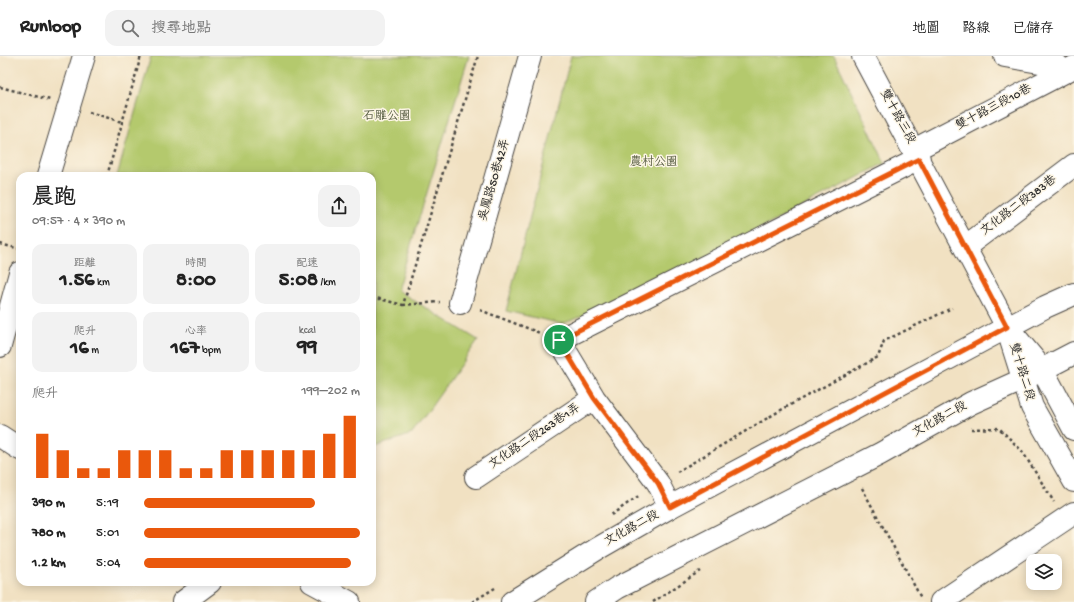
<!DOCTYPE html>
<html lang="zh-TW">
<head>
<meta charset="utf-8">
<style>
	:root { --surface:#fff; --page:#f2f2f2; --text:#222; --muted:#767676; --line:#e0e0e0; --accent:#ea580c }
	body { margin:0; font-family:"Gochi Hand","LXGW WenKai TC",sans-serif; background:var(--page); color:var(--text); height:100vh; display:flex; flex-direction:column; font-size:15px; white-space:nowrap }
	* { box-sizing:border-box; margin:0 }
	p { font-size:13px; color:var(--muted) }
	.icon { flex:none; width:22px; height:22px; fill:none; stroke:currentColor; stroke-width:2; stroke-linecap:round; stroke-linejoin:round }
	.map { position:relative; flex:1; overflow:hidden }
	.panel { position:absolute; left:16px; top:116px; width:360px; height:414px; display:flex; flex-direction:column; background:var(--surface); border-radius:12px; box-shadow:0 2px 10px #0003 }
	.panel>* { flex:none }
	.tools { position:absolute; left:1026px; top:498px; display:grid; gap:8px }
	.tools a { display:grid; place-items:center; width:36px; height:36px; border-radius:8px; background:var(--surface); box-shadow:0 2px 10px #0003; font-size:20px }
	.pin { position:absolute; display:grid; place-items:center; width:34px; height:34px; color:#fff; margin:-17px; border:2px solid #fff; border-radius:50%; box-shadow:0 1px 4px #0007 }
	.round { display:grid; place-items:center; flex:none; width:42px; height:42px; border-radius:12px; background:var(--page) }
	.summary { display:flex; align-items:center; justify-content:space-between; height:68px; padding:0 16px }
	h1 { font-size:22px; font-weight:700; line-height:30px }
	.stats { display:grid; grid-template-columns:repeat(3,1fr); gap:6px; height:68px; padding:4px 16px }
	.stats div { display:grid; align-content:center; border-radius:10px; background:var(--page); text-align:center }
	.stats b { font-size:20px; font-weight:700 }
	.stats small { font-size:11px; font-weight:400 }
	.stats p { font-size:11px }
	.chart { height:112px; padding:8px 16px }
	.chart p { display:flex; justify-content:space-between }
	.chart svg { width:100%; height:72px; margin-top:4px; stroke:var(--accent); stroke-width:6 }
	ul { padding:0 16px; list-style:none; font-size:13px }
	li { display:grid; grid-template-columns:64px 48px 1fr; align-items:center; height:30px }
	li i { height:10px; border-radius:5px; background:var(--accent) }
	header { display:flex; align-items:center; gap:24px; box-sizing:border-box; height:56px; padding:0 20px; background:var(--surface); border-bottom:1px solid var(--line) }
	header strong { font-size:19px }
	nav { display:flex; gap:22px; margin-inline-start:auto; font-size:14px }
	.search { width:280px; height:36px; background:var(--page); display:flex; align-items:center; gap:10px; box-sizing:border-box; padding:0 14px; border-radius:12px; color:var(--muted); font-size:15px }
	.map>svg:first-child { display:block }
	.green { fill:#b4c96d; stroke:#707a4c }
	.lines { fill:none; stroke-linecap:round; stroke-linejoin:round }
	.minor-casing { stroke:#494642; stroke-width:24 }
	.major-casing { stroke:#494642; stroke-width:24 }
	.path { stroke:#494642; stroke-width:2.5; stroke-dasharray:3 3; stroke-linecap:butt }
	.minor { stroke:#fff; stroke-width:22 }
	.major { stroke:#fff; stroke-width:22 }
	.route-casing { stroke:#fff; stroke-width:8 }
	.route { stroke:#ea580c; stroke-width:5 }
	.labels { text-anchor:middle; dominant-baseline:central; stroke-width:3; stroke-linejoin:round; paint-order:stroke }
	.street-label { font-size:12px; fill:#2b2b2b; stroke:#fcf5e5 }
	.park-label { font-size:12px; fill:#545a3f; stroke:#fcf5e5 }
</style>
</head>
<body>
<header>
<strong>Runloop</strong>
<div class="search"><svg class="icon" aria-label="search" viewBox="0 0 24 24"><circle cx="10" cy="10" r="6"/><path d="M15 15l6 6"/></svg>搜尋地點</div>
<nav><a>地圖</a><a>路線</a><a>已儲存</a></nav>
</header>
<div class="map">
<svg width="1074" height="546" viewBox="0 0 1074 546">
	<rect width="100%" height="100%" fill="#fcf5e5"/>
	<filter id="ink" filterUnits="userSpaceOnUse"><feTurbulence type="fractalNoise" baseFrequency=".025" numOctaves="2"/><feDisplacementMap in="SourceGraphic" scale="8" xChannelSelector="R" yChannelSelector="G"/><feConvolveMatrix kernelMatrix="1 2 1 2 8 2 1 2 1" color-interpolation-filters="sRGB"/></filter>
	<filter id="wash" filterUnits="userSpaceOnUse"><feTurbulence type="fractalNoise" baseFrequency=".012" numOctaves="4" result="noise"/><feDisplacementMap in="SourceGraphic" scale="16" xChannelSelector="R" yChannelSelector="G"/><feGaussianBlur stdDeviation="0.9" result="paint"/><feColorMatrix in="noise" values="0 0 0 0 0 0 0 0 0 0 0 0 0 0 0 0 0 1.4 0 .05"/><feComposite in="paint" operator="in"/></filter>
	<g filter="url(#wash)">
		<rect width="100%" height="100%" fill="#f1e1c2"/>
		<path class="green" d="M151 0H469L397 234 478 284 412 378 372 392V120H117Z
			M571 0H834L885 107 636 238 562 268 506 255Z"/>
	</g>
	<g filter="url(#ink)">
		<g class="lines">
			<defs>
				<path id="minor" d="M863 0 1007 271 1042 313 1074 373
					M1005 0 1057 9 1064 16
					M914 94 1074 11
					M48 120 84 0
					M965 191 1074 109
					M460 247 530 0
					M1009 278 1032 351 1074 425
					M0 290 20 217
					M0 380 20 393
					M476 421 594 342
					M670 451 658 427 594 342 559 284 919 103
					M312 526 349 546
					M183 546 210 526
					M941 546 1074 457"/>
				<path id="major" d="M512 546 597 493 670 451 1045 251 1074 238
					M596 546 617 532 880 398 971 347 1022 324 1074 297"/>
			</defs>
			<use href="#minor" class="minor-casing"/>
			<use href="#major" class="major-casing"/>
			<path class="path" d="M0 31 50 44
				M89 56 122 66
				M107 120 141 0
				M0 188 20 193
				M372 241 403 249 478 0
				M403 249 440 246
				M480 254 540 277
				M971 373 999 372 1022 395 1054 446
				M677 416 781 354 878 301 884 285 952 252
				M862 432 921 542
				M611 459 640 439
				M472 546 495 532
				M653 546 700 515"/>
			<use href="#minor" class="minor"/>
			<use href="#major" class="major"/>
		</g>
	</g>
	<g class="lines" filter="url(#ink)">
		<defs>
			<path id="route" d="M919 103 1007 271 670 451 658 427 594 342 559 284Z"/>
		</defs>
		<use href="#route" class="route-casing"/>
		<use href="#route" class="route"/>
	</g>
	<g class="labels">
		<g class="street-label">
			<text transform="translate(994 52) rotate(-28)">雙十路三段10巷</text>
			<text transform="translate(897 61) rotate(61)">雙十路三段</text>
			<text transform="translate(495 124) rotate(-74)">吳鳳路50巷42弄</text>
			<text transform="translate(1019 150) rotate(-37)">文化路二段383巷</text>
			<text transform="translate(1021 316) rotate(73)">雙十路二段</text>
			<text transform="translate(940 364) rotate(-29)">文化路二段</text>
			<text transform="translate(535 381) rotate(-34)">文化路二段263巷1弄</text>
			<text transform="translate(632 473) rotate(-29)">文化路二段</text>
		</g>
		<g class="park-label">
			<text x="387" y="61">石雕公園</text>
			<text x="654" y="107">農村公園</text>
		</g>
	</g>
</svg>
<div class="tools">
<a><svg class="icon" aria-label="layers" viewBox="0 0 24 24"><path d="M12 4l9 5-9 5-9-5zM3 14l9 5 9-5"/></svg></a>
</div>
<div class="pin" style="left:559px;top:284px;background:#1e9e55"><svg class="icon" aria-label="arrive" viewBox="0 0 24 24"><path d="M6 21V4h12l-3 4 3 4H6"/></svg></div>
<section class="panel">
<div class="summary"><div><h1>晨跑</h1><p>09:57 · 4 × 390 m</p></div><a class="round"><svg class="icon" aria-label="share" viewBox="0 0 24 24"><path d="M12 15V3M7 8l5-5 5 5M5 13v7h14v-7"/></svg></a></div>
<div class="stats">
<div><p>距離</p><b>1.56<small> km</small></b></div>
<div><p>時間</p><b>8:00</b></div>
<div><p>配速</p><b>5:08<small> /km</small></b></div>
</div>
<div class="stats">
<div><p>爬升</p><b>16<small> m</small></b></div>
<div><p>心率</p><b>167<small> bpm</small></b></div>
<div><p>kcal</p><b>99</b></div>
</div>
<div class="chart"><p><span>爬升</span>199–202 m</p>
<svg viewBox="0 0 160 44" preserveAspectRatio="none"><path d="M5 44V17M15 44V27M25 44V38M35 44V38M45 44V27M55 44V27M65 44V27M75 44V38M85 44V38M95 44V27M105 44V27M115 44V27M125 44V27M135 44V27M145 44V17M155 44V6"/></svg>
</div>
<ul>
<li><b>390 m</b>5:19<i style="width:79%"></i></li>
<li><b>780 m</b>5:01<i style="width:100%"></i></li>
<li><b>1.2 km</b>5:04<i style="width:96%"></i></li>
</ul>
</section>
</div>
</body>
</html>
